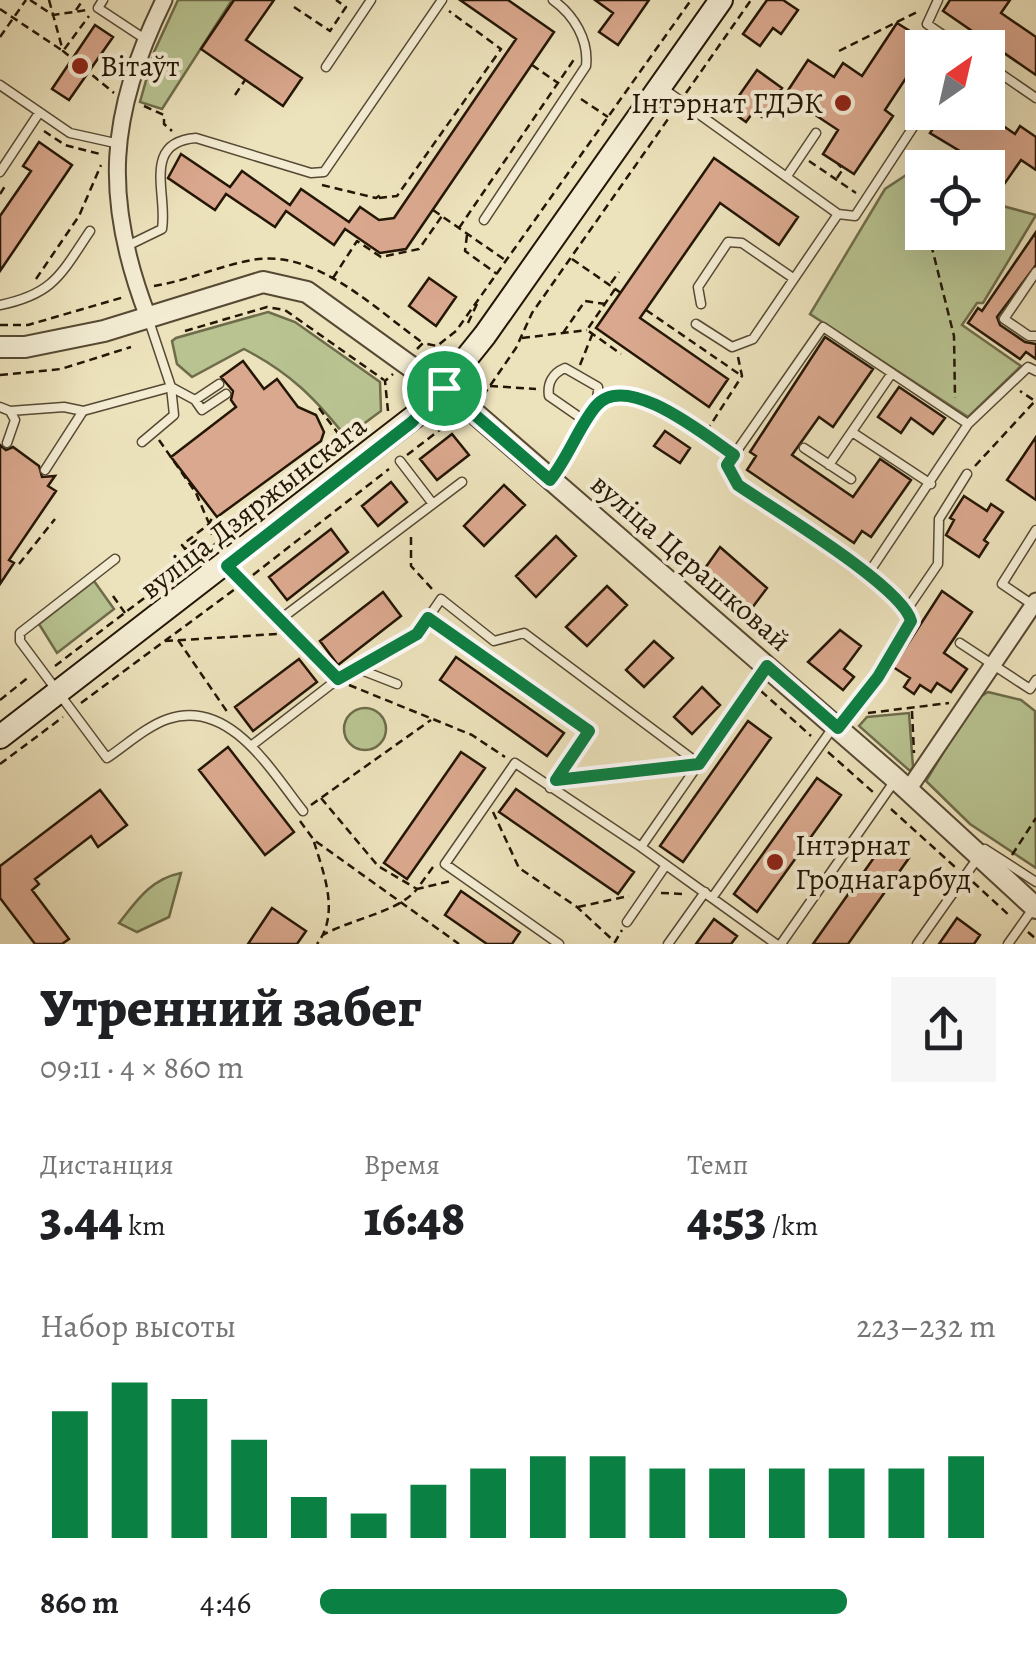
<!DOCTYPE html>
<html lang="ru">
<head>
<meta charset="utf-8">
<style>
	:root { --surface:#fff; --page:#f6f6f6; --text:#202124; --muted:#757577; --accent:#0b8043 }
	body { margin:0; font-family:Alegreya,serif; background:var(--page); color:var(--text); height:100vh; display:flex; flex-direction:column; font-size:38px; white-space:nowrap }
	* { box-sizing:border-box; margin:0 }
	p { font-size:32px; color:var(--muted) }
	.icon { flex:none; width:55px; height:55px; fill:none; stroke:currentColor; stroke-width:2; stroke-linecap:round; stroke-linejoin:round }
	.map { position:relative; height:944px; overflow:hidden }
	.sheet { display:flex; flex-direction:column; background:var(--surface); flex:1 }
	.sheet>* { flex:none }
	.needle { width:65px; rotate:34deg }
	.buttons { position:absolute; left:905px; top:30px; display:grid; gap:20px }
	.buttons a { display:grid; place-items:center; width:100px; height:100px; border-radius:0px; background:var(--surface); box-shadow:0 10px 40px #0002; font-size:50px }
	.pin { position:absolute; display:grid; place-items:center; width:85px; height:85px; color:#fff; margin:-42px; border:5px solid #fff; border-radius:50%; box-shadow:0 2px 10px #0007 }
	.round { display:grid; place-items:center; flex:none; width:105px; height:105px; border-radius:0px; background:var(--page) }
	.summary { display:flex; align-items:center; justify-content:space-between; height:170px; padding:0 40px }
	h1 { font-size:55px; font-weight:800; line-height:75px }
	.stats { display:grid; grid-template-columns:repeat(3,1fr); gap:15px; height:170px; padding:10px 40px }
	.stats div { display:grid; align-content:center }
	.stats b { font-size:50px; font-weight:800 }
	.stats small { font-size:28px; font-weight:400 }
	.stats p { font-size:28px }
	.chart { height:280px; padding:20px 40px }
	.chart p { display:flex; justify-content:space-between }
	.chart svg { width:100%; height:180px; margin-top:10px; stroke:var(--accent); stroke-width:6 }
	ul { padding:0 40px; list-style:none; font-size:32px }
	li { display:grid; grid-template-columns:160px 120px 1fr; align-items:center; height:75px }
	li i { height:25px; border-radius:12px; background:var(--accent) }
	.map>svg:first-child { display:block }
	.green { fill:#b8c391; stroke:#6e6c4b; stroke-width:2.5 }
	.building { fill:#daa88e; stroke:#241605; stroke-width:2.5 }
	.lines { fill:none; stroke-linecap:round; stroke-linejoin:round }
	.service-casing { stroke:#564933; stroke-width:11 }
	.minor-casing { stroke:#564933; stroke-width:19 }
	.tertiary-casing { stroke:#564933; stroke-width:24 }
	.secondary-casing { stroke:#241605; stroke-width:26 }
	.path { stroke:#241605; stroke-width:2.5; stroke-dasharray:8 5; stroke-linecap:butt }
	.service { stroke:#f3ecd3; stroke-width:8 }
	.minor { stroke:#f3ecd3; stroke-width:15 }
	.tertiary { stroke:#f3ecd3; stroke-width:20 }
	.secondary { stroke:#f3ecd3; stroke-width:22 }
	.route-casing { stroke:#fff; stroke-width:20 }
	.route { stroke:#0b8043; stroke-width:12 }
	.poi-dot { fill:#8f2418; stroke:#f3ecd3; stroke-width:4 }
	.labels { text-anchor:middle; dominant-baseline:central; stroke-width:8; stroke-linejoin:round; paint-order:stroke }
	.poi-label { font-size:30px; fill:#241605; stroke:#f3ecd3; text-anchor:start }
	.street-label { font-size:30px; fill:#241605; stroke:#f3ecd3 }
</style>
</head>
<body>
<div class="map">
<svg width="1036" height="944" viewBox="0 0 1036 944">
	<rect width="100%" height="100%" fill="#ece2bc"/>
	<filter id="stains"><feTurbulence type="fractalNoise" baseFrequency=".002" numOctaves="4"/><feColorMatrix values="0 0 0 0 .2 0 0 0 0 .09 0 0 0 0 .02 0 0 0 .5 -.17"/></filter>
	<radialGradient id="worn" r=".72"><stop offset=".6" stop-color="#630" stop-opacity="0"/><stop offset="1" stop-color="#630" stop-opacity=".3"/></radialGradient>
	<path class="green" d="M178 0H232L162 109 140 102 154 52Z
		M926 162 933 167 922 168V232H988V202L1036 215 983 303H977L962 325 1021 366 968 417 810 314 885 189Z
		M268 312 295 322 380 382 381 411 346 437C314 397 290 373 244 349L192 377 177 364 172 341 176 338Z
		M94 581 114 609 57 653 39 624Z
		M988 692 1021 700 1035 711 1036 868 970 824 926 781 975 700Z
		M344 729a21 21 0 1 1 42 0a21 21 0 1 1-42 0Z
		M909 713 913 767 910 771 859 726 867 717Z
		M181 873 169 917 137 932 119 923C137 900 151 879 181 873Z"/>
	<path class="building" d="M234 0H274L246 40 302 78 283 106 201 49Z
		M460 0H508L554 32 406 249 380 253 345 229 334 245 286 211 275 227 226 194 215 210 168 178 181 154 230 187 242 171 290 205 301 189 349 222 360 207 379 220 394 218 516 39Z
		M595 0H649L618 45 599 32 613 13Z
		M767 0H783L798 10 781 34 773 28 760 46 743 34Z
		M950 0H1010L1001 13 1036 37V75L943 11Z
		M897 23 929 43 885 110 893 116 854 174 823 154 838 130 785 95 808 60 834 77 843 63 862 76Z
		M95 25 113 37 69 100 52 89Z
		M757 70 782 88 762 117 754 111 746 122 729 110Z
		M944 112H983L1015 134 1020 126 1036 137V170L1021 160 1005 183 988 168 930 133Z
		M39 142 72 165 0 271V216L31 171 23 166Z
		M714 158 798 217 779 245 720 203 640 318 728 379 709 407 596 328Z
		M1036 232V265L997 317 1000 325 1025 342 1036 344V359L1026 352 1020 359 968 323 978 308 982 311Z
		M429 278 456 297 436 326 409 306Z
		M825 337 873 369 833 427 819 417 792 455 853 497 880 459 911 480 871 537 862 531 854 543 747 470 756 456 750 452Z
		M243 361 264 389 277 379 298 407 316 415 324 432 321 441 217 517 171 457 236 407 231 400 233 391 221 377Z
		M899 387 945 418 933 434 911 418 901 433 878 417Z
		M665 431 690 448 680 463 654 446Z
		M452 434 469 455 437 480 420 459Z
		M1036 437V500L1007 480Z
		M0 445 6 450 13 447 39 466 42 477 55 476 48 486 56 491 9 560 14 563 0 584Z
		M391 482 407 502 378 526 362 506Z
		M504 485 525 505 484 546 464 526Z
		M964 496 987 511 991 504 1003 512 984 540 988 543 979 557 946 535 954 520 950 518Z
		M331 529 348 552 287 600 269 577Z
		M556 536 576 556 536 597 516 576Z
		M720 547 767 588 749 612 732 598 735 594 703 571Z
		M607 586 627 605 587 646 566 627Z
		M942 591 972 612 944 653 967 669 951 692 937 683 931 692 920 685 914 694 904 687 910 678 893 667Z
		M383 592 401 616 338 665 320 641Z
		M840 630 861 646 844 669 854 677 843 690 808 662Z
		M654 641 673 658 644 687 626 670Z
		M456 657 564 733 547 756 440 680Z
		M299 659 317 682 253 731 235 707Z
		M702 687 720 705 692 734 674 717Z
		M748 721 771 738 683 862 660 846Z
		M228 747 294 832 265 855 199 770Z
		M461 752 485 768 407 879 384 863Z
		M817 778 841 795 757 912 734 894Z
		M516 789 634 872 618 894 499 812Z
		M100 790 127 825 98 847 91 836 35 879 39 884 32 890 69 939 62 944H35L0 898V866Z
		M885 842 909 858 848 944H813Z
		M461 891 520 932 512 944H487L445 915Z
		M272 908 306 931 297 944H248Z
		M957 918 980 935 974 944H939Z
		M714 919 737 936 731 944H696Z"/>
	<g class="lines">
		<defs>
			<path id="service" d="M103 0 98 8 145 39
				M938 0 927 24 962 48
				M988 65 1036 98
				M326 67 371 0
				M0 85 70 133 115 143
				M664 89 838 214 753 339 732 347 696 324
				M0 172 39 113
				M787 176 816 133
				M838 214 855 216 923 112
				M484 220 586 66C589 40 574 15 553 0
				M127 246 162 229C168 195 141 142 196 138L311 173 324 172 442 0
				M1036 272 1004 319 1029 336H1036
				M701 304 698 287 728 242 742 243 793 278
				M0 305C54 294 61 274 90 231
				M171 387 195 400 219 384
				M195 400 202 410 226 394
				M0 407 10 411 15 420 7 443
				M10 411 64 407 83 411
				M968 424 1028 367 1036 371
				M852 432 931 484
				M142 442 174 415 171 387
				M804 448 851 479
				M400 461 433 504
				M829 465 892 373
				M45 470 83 411 171 387 149 321
				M553 477C571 453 599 417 598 387L565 368C553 373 547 383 549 396L588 423
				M115 559 20 633V641L107 758C125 746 147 726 168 719 230 698 272 772 303 811
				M227 566 338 679
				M868 574 968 424 823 327 727 465 739 485 908 608
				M1033 605 1002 584 1036 530
				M428 618 589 731 550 788
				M278 621 462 482
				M960 643 1030 689 1036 680
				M356 668 397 684
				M764 670 641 847 776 944
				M838 729 878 677 911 621 908 608 938 564 939 519 967 474
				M251 746 338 679 417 634 441 599 494 641 524 633 699 764
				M985 849 1036 882
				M712 898 832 729
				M627 922 666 865
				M559 944 445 864 515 763 641 847
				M668 944 705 892
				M781 944 896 779
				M917 944 977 859
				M1008 944 1032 910"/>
			<path id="minor" d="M148 317C102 198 108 114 164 0
				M908 790 1036 601"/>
			<path id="tertiary" d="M0 347H25L104 331 263 282 307 292 471 410 896 779 1036 908"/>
			<path id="secondary" d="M0 737 428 406 485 335 721 0"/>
		</defs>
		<use href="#service" class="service-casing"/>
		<use href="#minor" class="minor-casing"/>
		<use href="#tertiary" class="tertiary-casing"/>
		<use href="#secondary" class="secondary-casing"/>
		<path class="path" d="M30 0 53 15 87 10
			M49 0 63 51 114 93
			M294 7 330 31 346 7 336 0
			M0 9 63 51 89 16
			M76 10 83 0
			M0 37 26 0
			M839 51 919 11
			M532 65 558 83
			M686 93 751 0
			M235 95 245 80
			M581 99 608 117
			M144 106 164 115V124L172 131
			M44 131 65 145 100 154
			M912 152 922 204
			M809 161 856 193
			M837 178 843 169 838 164
			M322 185 376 198 383 193
			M0 194 7 183
			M379 198 397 196 501 49 449 11
			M433 210 505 260
			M459 228 575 58
			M928 232 954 336 955 398
			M467 235 465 251 497 274
			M572 259 621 293
			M333 278 357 241 381 257 419 249 442 216
			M36 279 79 216 101 165
			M611 283 619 272
			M154 286C186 281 219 266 252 260 315 248 375 309 423 343
			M615 289 587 330 621 354
			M646 310 742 376
			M468 323 477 304
			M0 325H28L124 297
			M185 331 267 307 285 310 384 380
			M563 333 585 301 612 305
			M522 338 587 330
			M417 349 423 343 437 346 456 331 691 0
			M580 365 592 335
			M0 375 61 369 131 347
			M490 386 536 389
			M483 396 516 348 532 313 673 112
			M609 398C638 382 700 431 725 449
			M319 408 346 444
			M388 411 385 381 393 374
			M706 432 742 376 738 357
			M159 440 196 493 211 528 221 519 223 523 211 533 215 538
			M407 455 441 429 459 425
			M975 466 1035 401 1020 391
			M225 522 231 517 234 521 228 530
			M411 537V566L433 590
			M205 546 200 538 185 549 182 545 209 524 214 514
			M19 564 55 519
			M253 575 389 469
			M113 596 125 613
			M178 640 228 713
			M165 641 277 634
			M55 666 311 471
			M349 685 472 735 505 757
			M761 691 811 736
			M0 700 30 676
			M81 703 235 589
			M912 711 914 753
			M868 713 949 703
			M828 752 874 793
			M0 764 63 717
			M572 778 678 763
			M321 798 378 866 417 889C399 912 351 919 323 935
			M311 805 431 720
			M891 809 955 867
			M493 812 519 868 577 907 615 942 622 930
			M300 821 314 840 459 944
			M314 842C324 874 340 914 317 944
			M1012 855 1036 818
			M433 867 417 889 451 881
			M973 882 1011 917
			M661 893 683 894
			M578 907 629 896
			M1028 932 1036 939"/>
		<use href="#service" class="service"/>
		<use href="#minor" class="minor"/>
		<use href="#tertiary" class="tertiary"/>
		<use href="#secondary" class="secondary"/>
	</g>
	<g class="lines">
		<defs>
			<path id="route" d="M444 388 550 480C568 458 579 426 596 406 626 370 706 436 734 455L727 465 738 485C773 509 903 587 911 621L878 677 838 728 767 666 699 764 556 780 589 731 428 618 417 634 338 679 227 566 412 422Z"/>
		</defs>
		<use href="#route" class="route-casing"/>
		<use href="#route" class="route"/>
	</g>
	<g class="poi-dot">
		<circle cx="80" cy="66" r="10"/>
		<circle cx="843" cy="103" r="10"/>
		<circle cx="775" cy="862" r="10"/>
	</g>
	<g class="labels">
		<g class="poi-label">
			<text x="100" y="66">Вітаўт</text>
			<text x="823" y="103" text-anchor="end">Інтэрнат ГДЭК</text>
			<text x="795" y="845">Інтэрнат<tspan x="795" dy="34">Гроднагарбуд</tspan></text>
		</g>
		<g class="street-label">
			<text transform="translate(253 507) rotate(-38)">вуліца Дзяржынскага</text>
			<text transform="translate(691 562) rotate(41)">вуліца Церашковай</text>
		</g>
	</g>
	<rect width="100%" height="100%" filter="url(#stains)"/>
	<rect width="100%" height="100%" fill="url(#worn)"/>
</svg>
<div class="buttons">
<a><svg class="needle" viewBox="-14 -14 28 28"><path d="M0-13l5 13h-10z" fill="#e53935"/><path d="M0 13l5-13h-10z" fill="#757577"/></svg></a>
<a><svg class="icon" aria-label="locate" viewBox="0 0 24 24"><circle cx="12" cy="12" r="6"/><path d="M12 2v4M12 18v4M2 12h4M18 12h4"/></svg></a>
</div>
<div class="pin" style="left:444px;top:388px;background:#1e9e55"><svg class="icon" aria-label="arrive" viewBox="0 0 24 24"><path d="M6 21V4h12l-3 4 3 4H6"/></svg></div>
</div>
<section class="sheet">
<div class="summary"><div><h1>Утренний забег</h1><p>09:11 · 4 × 860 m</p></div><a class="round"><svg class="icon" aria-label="share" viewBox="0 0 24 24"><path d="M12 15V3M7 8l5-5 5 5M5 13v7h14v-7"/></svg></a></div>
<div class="stats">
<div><p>Дистанция</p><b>3.44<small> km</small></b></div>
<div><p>Время</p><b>16:48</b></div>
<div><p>Темп</p><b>4:53<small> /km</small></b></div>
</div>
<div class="chart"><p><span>Набор высоты</span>223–232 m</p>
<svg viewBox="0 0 160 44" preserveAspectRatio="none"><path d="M5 44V13M15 44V6M25 44V10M35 44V20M45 44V34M55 44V38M65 44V31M75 44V27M85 44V24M95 44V24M105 44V27M115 44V27M125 44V27M135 44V27M145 44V27M155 44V24"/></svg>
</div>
<ul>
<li><b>860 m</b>4:46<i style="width:78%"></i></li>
</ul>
</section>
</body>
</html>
